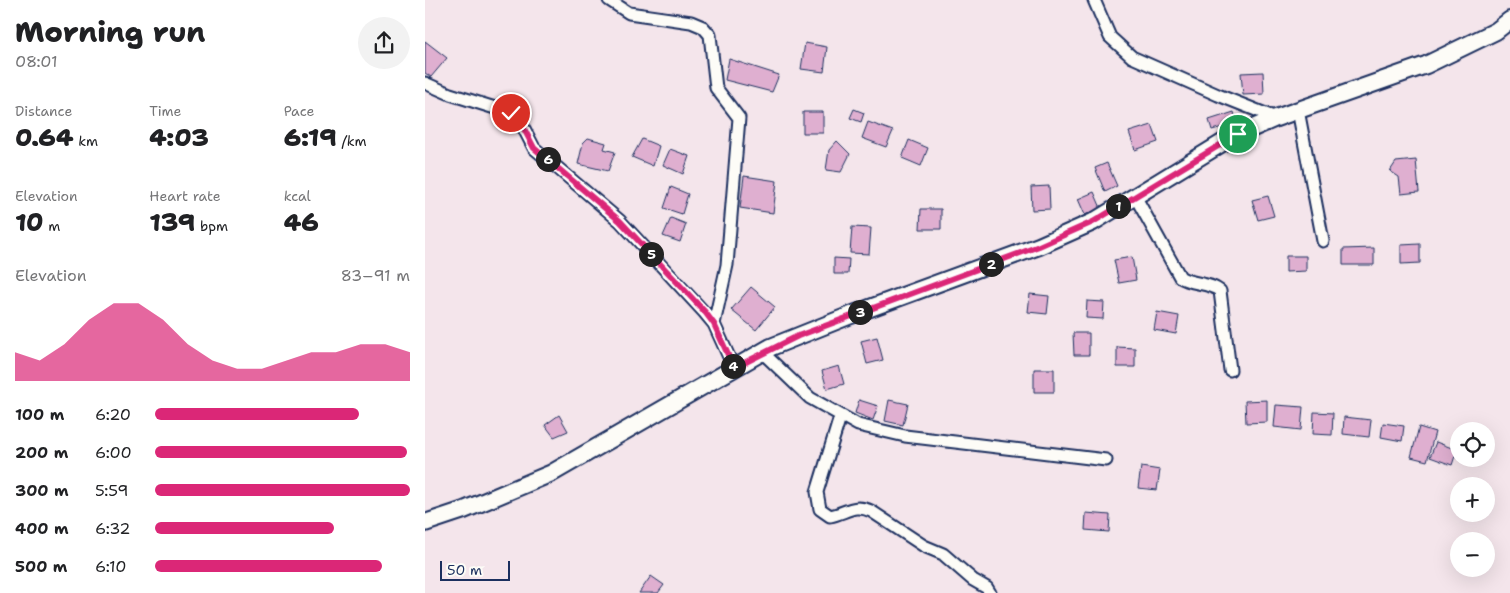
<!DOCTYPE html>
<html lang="en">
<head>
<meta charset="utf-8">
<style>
	:root { --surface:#fff; --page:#f2f2f2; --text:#202124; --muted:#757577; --accent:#db2777 }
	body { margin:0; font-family:"Shantell Sans",sans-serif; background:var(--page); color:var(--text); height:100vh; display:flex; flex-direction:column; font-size:19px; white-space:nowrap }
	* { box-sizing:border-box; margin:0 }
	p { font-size:16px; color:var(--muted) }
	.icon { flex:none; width:28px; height:28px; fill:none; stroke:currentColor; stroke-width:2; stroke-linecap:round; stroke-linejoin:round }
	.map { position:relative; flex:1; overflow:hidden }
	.sheet { display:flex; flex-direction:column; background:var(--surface); width:425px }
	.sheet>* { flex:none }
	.fabs { position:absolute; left:1025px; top:422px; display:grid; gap:10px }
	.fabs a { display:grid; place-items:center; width:45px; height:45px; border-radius:50%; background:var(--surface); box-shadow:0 5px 20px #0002; font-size:25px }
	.scale { position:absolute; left:15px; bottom:12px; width:70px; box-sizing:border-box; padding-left:5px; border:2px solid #1b2f5e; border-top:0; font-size:14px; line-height:18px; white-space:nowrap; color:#1b2f5e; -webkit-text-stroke:4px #fdfcf7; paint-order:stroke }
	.pin { position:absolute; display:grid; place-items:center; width:42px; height:42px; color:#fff; margin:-21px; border:2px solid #fff; border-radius:50%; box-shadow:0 1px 5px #0007 }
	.km { position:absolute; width:25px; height:25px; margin:-12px; border-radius:50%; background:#222; color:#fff; font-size:14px; line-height:25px; text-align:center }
	.round { display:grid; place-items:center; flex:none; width:52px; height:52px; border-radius:26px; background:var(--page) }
	.headline { display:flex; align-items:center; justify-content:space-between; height:85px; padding:0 15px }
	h1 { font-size:28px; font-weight:800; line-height:38px }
	.figures { display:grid; grid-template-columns:repeat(3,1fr); gap:8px; height:85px; padding:5px 15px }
	.figures div { display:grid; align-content:center }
	.figures b { font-size:25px; font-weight:800 }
	.figures small { font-size:14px; font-weight:400 }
	.figures p { font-size:14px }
	.chart { height:140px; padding:10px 15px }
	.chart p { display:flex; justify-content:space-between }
	.chart svg { width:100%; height:90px; margin-top:5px; fill:var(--accent); opacity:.7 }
	ul { padding:0 15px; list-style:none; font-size:16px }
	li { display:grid; grid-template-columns:80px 60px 1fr; align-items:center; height:38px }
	li i { height:12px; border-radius:6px; background:var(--accent) }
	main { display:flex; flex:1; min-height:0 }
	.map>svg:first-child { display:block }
	.building { fill:#dfafd0; stroke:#1b2f5e }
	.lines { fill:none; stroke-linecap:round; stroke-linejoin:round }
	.street-casing { stroke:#1b2f5e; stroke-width:15 }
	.secondary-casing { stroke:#1b2f5e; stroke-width:20 }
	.street { stroke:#fdfcf7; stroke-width:11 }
	.secondary { stroke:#fdfcf7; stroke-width:16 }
	.route-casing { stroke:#fff; stroke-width:10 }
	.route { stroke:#db2777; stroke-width:6 }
</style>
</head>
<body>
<main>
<section class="sheet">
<div class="headline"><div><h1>Morning run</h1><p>08:01</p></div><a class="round"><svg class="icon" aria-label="share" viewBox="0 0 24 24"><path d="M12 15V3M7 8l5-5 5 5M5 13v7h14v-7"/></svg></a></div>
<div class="figures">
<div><p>Distance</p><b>0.64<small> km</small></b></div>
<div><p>Time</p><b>4:03</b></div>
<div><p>Pace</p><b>6:19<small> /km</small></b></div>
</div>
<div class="figures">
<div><p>Elevation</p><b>10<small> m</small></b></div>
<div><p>Heart rate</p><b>139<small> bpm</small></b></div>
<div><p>kcal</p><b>46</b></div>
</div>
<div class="chart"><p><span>Elevation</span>83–91 m</p>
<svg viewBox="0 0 160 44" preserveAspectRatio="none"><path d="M0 44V30L10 34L20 26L30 14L40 6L50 6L60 14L70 26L80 34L90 38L100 38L110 34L120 30L130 30L140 26L150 26L160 30V44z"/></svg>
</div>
<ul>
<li><b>100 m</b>6:20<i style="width:80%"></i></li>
<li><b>200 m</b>6:00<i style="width:99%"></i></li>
<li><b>300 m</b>5:59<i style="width:100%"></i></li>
<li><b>400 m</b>6:32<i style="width:70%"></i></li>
<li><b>500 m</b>6:10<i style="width:89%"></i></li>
</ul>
</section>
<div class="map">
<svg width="1085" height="593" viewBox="0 0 1085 593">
	<rect width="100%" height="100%" fill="#f4e5eb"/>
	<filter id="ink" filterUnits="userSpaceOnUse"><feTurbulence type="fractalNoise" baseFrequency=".02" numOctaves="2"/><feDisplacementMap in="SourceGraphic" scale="10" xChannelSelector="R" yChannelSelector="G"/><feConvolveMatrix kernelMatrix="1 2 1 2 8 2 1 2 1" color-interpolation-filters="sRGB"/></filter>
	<g filter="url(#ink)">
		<path class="building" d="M0 41 22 58 6 77 0 73Z
			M380 43 402 47 399 72 376 69Z
			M304 59 354 75 347 92 300 80Z
			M838 72 839 94 818 95 816 73Z
			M429 109 439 113 436 122 425 118Z
			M378 112H398V133H378Z
			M809 112 812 123 787 130 784 120Z
			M443 122 468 131 461 147 437 138Z
			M727 125 733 142 710 150 704 132Z
			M163 138 181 143 179 149 190 152 183 171 153 164 158 143Z
			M217 139 234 146 228 166 207 157Z
			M484 140 503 148 496 166 477 158Z
			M412 141 425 154 416 172 401 170 404 150Z
			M245 149 264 156 258 174 238 165Z
			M991 160 994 192 976 194 974 177 965 171 971 162Z
			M682 163 692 186 680 192 670 168Z
			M319 176 352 181 348 213 315 208Z
			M624 186 625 209 607 210 606 187Z
			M246 187 263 194 257 214 239 208Z
			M669 192 676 208 660 215 653 199Z
			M843 196 849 216 833 220 827 200Z
			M496 209H516V229H495Z
			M246 218 261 224 255 242 238 236Z
			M427 227 446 228 444 254 425 253Z
			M995 244V263L976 264V245Z
			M949 248V265H918V249Z
			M861 256H881V271L861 272Z
			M707 257 711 280 694 283 689 260Z
			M409 258 424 259 423 274H409Z
			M326 287 350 307 331 330 306 310Z
			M605 294 624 296 622 314 603 312Z
			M662 301 679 302 678 319 661 318Z
			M732 312 754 316 751 334 729 330Z
			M648 333H664V355H649Z
			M452 337 458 360 442 364 436 341Z
			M692 347 710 348V367H692Z
			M414 366 419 384 402 389 397 371Z
			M609 369H629V392H609Z
			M434 400 453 406 448 420 430 413Z
			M464 400 483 404 478 425 460 421Z
			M842 400V422L821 423 820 401Z
			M851 405 878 407 876 430 849 427Z
			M889 412 908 413 907 435 888 434Z
			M134 415 143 431 129 437 120 425Z
			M919 417 946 420 944 437 918 434Z
			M958 423 979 426 977 441 956 437Z
			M994 427 1010 432 1002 461 986 457Z
			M1011 442 1032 450 1027 465 1005 457Z
			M716 467 735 470 732 490 713 488Z
			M661 513 685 515 684 532 660 530Z
			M226 576 239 585 233 593H214Z"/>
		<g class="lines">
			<defs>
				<path id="street" d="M184 0 204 13 266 22 278 27 285 35 291 88 314 118 302 265 289 324
					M669 0 685 37 707 57 793 95 851 118
					M0 83 25 94 86 113 95 121 109 148 195 221 279 312 289 324 309 368
					M873 110 898 241
					M710 196 755 277C767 285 784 282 795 291L805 370
					M337 352 385 398 433 425 480 436 681 460
					M415 417 392 492 395 509 405 516C421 513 429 503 446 511L499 546 518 554 548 580 562 588 565 593"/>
				<path id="secondary" d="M0 523 39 510 127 473 346 347 426 315 614 246 668 222 807 137 851 118 1001 65 1071 31 1085 20"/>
			</defs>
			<use href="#street" class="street-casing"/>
			<use href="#secondary" class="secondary-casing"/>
			<use href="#street" class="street"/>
			<use href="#secondary" class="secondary"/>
		</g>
	</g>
	<g class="lines" filter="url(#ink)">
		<defs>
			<path id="route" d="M86 113 95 121 109 148 195 221 280 312 289 324 309 368 373 336 614 246 668 222 813 134"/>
		</defs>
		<use href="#route" class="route-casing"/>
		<use href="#route" class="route"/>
	</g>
</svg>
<div class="fabs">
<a><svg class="icon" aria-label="locate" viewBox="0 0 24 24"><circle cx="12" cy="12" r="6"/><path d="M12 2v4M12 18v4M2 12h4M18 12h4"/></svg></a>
<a>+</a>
<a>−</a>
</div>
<div class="scale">50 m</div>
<div class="pin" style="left:813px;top:134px;background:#1e9e55"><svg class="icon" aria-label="arrive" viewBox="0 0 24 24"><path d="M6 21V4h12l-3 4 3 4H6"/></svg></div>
<div class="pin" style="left:86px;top:113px;background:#d93025"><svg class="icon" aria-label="check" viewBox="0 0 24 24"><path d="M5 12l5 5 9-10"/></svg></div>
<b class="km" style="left:693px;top:206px">1</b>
<b class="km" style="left:566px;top:264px">2</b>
<b class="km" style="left:435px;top:312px">3</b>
<b class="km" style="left:308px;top:366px">4</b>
<b class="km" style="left:226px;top:254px">5</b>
<b class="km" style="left:123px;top:159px">6</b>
</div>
</main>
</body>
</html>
